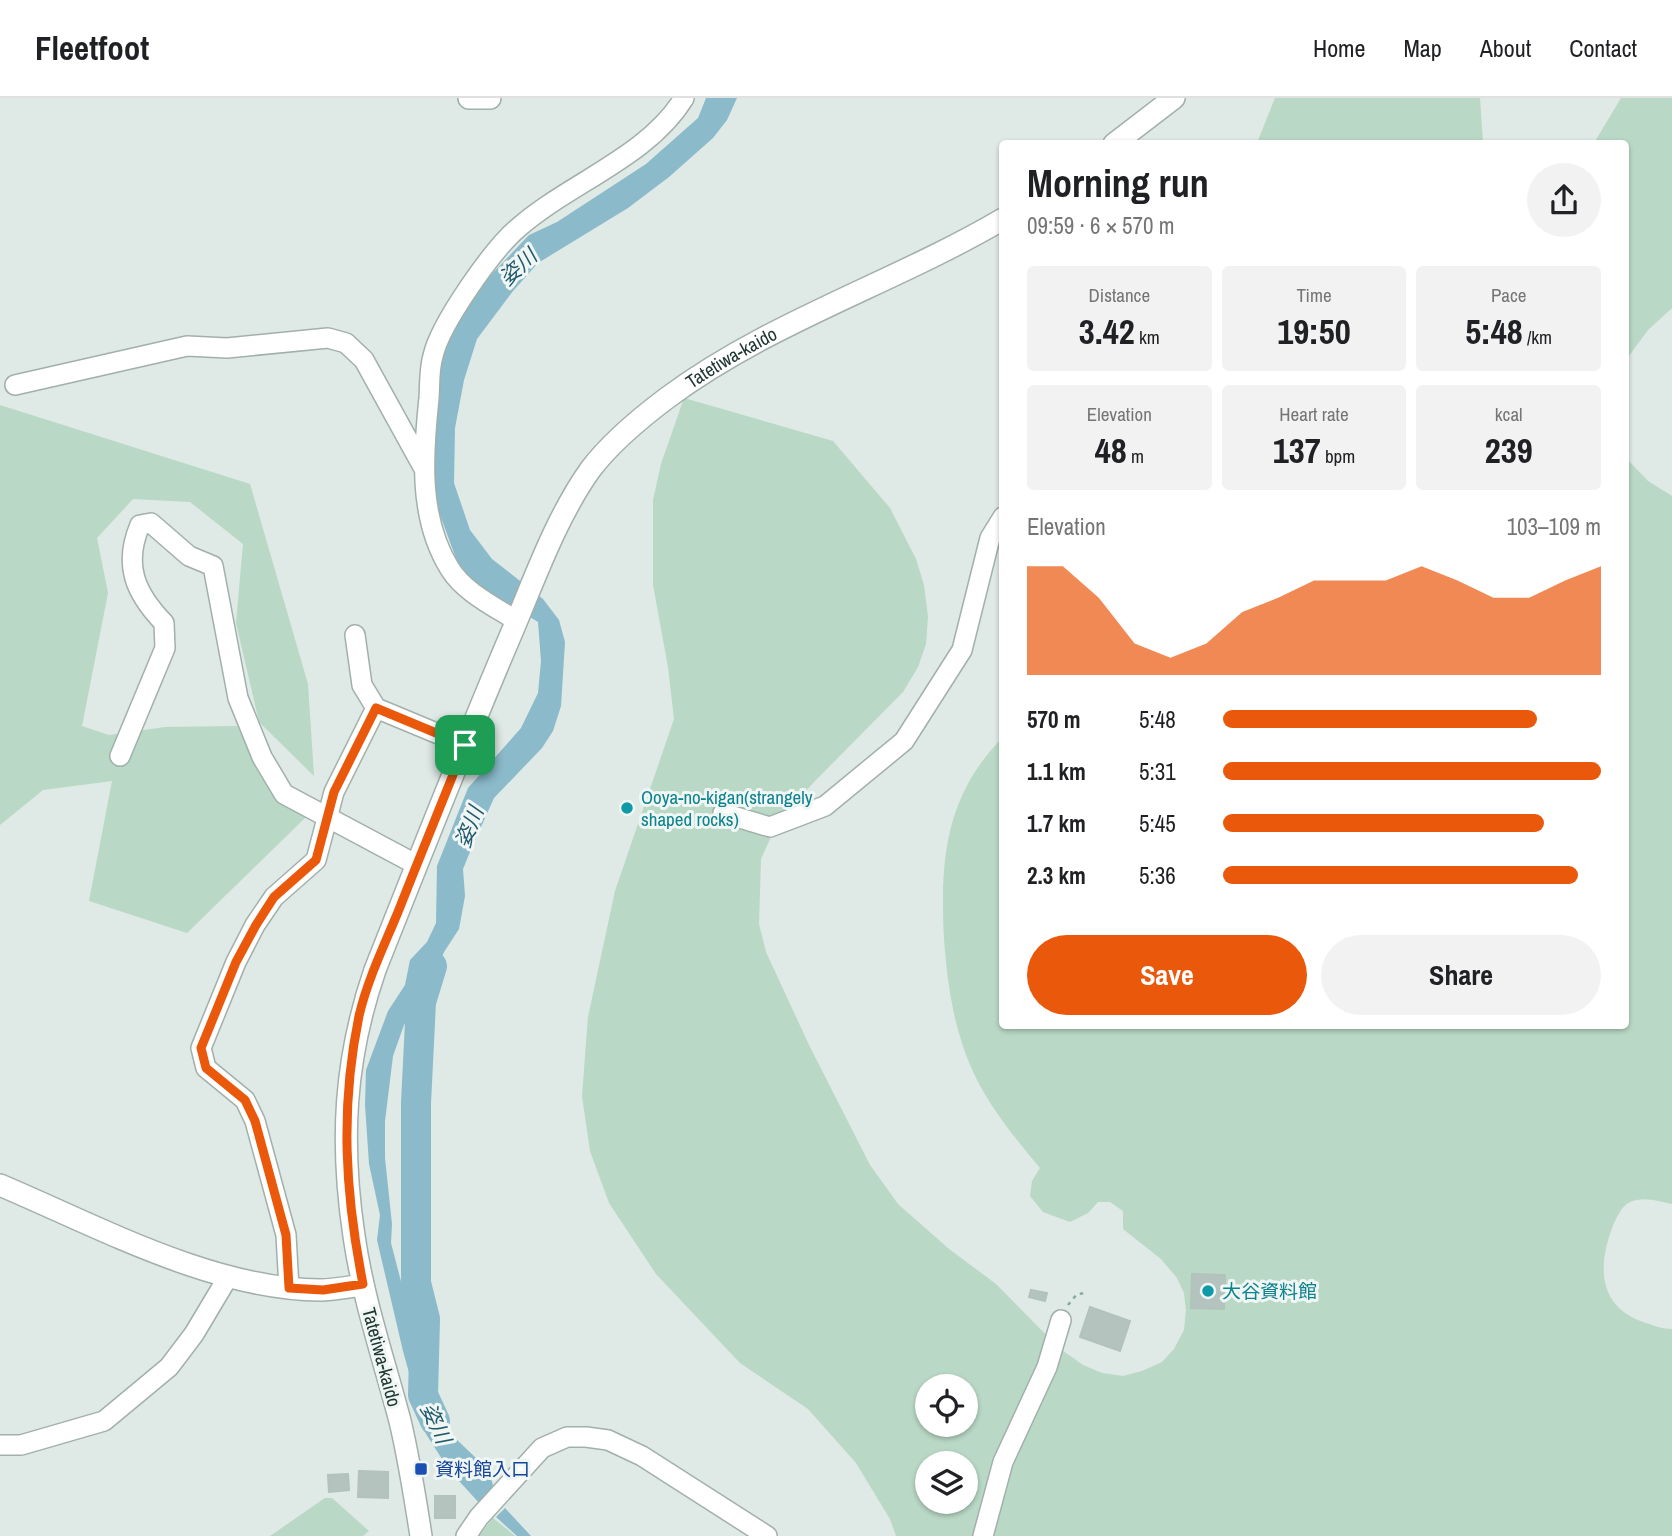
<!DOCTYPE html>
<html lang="en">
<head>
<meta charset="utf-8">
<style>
	:root { --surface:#fff; --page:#f2f2f2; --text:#202124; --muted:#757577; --line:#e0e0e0; --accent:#ea580c }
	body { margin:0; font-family:"Archivo Narrow","Noto Sans JP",sans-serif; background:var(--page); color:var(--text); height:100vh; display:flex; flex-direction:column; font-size:26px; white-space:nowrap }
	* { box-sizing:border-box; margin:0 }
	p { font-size:23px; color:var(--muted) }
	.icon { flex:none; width:38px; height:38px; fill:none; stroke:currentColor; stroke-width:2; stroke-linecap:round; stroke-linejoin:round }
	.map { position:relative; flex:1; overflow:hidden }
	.side { position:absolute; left:999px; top:42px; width:630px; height:889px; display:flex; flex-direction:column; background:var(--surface); border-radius:7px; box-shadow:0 2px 5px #0004 }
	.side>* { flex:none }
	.fabs { position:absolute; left:915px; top:1276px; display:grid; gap:14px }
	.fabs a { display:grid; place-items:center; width:63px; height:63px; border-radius:50%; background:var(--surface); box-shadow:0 2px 5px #0004; font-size:35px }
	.pin { position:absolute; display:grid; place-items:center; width:60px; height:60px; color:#fff; margin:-30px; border-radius:14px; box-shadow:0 4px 10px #0006 }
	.round { display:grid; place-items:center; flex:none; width:74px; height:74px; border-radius:37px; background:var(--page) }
	.overview { display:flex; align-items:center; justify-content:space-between; height:119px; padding:0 28px }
	h1 { font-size:38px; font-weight:700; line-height:52px }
	.stats { display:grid; grid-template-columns:repeat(3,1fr); gap:10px; height:119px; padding:7px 28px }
	.stats div { display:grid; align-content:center; border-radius:7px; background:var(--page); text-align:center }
	.stats b { font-size:35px; font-weight:700 }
	.stats small { font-size:19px; font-weight:400 }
	.stats p { font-size:19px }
	.chart { height:196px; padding:14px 28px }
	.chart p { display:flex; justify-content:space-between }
	.chart svg { width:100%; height:126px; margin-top:7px; fill:var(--accent); opacity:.7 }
	.cta { display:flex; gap:14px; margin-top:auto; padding:14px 28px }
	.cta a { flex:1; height:80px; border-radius:42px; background:var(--accent); color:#fff; font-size:28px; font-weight:700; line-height:80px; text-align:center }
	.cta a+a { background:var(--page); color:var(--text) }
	ul { padding:0 28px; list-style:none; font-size:23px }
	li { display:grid; grid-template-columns:112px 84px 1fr; align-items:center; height:52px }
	li i { height:18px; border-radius:9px; background:var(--accent) }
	header { display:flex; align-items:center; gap:42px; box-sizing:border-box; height:98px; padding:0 35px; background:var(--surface); border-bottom:2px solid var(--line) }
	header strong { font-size:33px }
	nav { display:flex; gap:38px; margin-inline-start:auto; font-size:24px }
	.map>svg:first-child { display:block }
	.green { fill:#b9d8c5; fill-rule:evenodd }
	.water { fill:#8bbaca }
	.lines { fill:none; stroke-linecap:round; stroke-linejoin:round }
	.river { stroke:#8bbaca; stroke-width:30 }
	.building { fill:#b4c3be; stroke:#b2c2bd; stroke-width:2 }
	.minor-casing { stroke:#a2b0ac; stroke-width:22 }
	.tertiary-casing { stroke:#a2b0ac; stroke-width:24 }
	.path { stroke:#82aaa1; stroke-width:2.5; stroke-dasharray:3.5 5; stroke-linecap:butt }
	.minor { stroke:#fff; stroke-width:19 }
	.tertiary { stroke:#fff; stroke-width:21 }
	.route-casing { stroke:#fff; stroke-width:14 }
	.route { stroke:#ea580c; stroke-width:9 }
	.culture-dot { fill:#0f9aa8; stroke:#eff6f3; stroke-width:2.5 }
	.transit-dot { fill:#1a4fb4; stroke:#eff6f3; stroke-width:2.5 }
	.labels { text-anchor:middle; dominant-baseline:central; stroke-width:6; stroke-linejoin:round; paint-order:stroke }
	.street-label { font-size:19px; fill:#213733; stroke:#eff6f3 }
	.culture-label { font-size:19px; fill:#0d838f; stroke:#eff6f3; text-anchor:start }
	.transit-label { font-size:19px; fill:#164399; stroke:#eff6f3; text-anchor:start }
	.water-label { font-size:21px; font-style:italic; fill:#21596d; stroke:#eff6f3 }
</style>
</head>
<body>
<header>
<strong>Fleetfoot</strong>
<nav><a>Home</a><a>Map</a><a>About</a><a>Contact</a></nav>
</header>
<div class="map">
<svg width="1672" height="1438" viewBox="0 0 1672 1438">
	<rect width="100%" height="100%" fill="#dfe9e5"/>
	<path class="green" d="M1275 0H1480L1483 45H1257Z
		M1621 0H1672V210L1648 232 1626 262V46L1594 45Z
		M684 300 833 343 890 410 916 461 924 487 928 519 926 546 918 569 903 594 814 684 787 714 770 741 761 761 759 826 766 854 809 947 870 1067 898 1106 949 1151 996 1186 1059 1250 1083 1267 1102 1275 1123 1278 1142 1273 1162 1264 1174 1251 1184 1232 1186 1212 1184 1195 1177 1180 1161 1161 1123 1131V1113L1110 1104H1098L1088 1115 1070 1124 1043 1114 1030 1098 1032 1083 1040 1070C1020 1046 999 1021 983 993 956 946 948 894 944 841 940 762 945 698 1003 639V928H1626V360L1648 383 1672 398V1106C1659 1103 1643 1098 1630 1104 1621 1108 1616 1121 1612 1130 1597 1171 1599 1210 1646 1225 1655 1228 1663 1231 1672 1231V1438H896L890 1421 856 1365 808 1311 740 1265 656 1176 609 1105 590 1053 582 998 588 919 615 793 674 621 668 569 653 487V402L661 366ZM928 1288H966V1326H928ZM928 1365H966V1404H928Z
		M0 307 250 386 308 586 314 678 259 624 236 525 243 446 190 404 133 401 97 440 108 495 82 628 109 637 165 629 237 628 271 695 307 718 187 835 89 803 112 683 43 692 0 727Z
		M325 1400H332L369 1433 363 1438H270Z
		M493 1420 514 1437 515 1438H479Z"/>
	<path class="water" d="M706 0H737L727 22 713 40 669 79 628 110 538 165 513 193 477 241 464 282 455 330 454 385 470 432 492 461 543 501 559 522 565 544 561 608 553 633 542 650 494 700 472 749 463 771 465 798 459 831 444 854 427 896 404 927 393 958 385 1023V1060L392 1126 391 1145 410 1218 412 1239 426 1297 445 1335 455 1340 476 1360 491 1381 493 1387 481 1407 449 1372 426 1336 403 1253 377 1142 380 1117 369 1066 365 1007 366 972 388 913 405 887 410 862 427 844 436 825 437 768 468 690 521 630 538 595 541 563 538 524 473 484 457 463 433 398 437 271 450 236 487 181 529 137 557 124 646 66 698 20Z
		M505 1410 531 1438H517L496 1419Z"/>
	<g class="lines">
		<path class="river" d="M432 868 421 904 416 1005V1185L425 1221 423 1297 435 1323"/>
	</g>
	<path class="building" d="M1192 1176 1225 1177 1224 1211 1191 1210Z
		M1031 1192 1047 1195 1045 1203 1029 1199Z
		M1090 1209 1130 1223 1120 1253 1080 1239Z
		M359 1373 388 1374V1400L358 1399Z
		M348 1376 349 1392 329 1394 328 1377Z
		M435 1398H455V1420H435Z"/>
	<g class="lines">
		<defs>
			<path id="minor" d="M15 287 187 248 227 250 328 240 346 245 364 262 423 369
				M517 523C495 509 464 494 450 471 418 420 423 357 429 300 430 286 429 271 433 258 440 226 493 151 518 130 569 85 648 59 684 0
				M355 537 362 587 376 610 465 647
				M120 658 165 550 164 525C135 495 123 467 140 427L151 425 189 458 213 468 238 600 262 659 284 696 417 767
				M723 715 770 729 825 708 904 643 962 552 990 440 1003 419
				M289 1190 286 1137 255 1023 245 1002 206 970 201 950 236 864 255 827 274 799 316 762 334 694 376 610
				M0 1347H21L104 1323 169 1269 194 1236 228 1179
				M466 1438 479 1419 542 1350 567 1339H586L608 1342 642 1358 767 1438
				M983 1438 1003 1364 1047 1269 1061 1222"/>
			<g id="tertiary">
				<path d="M469 0H490"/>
				<path d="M1114 46 1174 0"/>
				<path d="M0 1087C99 1129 212 1191 320 1192 334 1192 349 1189 363 1187"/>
				<path id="s1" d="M421 1438C415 1399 409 1361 400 1323 384 1262 363 1201 354 1138 340 1044 344 962 375 872 420 759 464 646 512 534 535 480 556 420 590 372 611 344 639 321 667 300 769 224 894 185 1003 121"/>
			</g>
		</defs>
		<use href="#minor" class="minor-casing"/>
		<use href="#tertiary" class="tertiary-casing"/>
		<path class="path" d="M1068 1207 1077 1196 1087 1195"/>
		<use href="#minor" class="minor"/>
		<use href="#tertiary" class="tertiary"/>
	</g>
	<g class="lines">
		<defs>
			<path id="route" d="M376 610 465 647C443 702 420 758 398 814 384 848 367 883 359 918 340 1010 345 1095 363 1186L323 1192 289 1190 286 1137 255 1023 245 1002 206 970 201 950 236 864 256 827 274 799 316 762 334 694Z"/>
		</defs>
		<use href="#route" class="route-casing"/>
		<use href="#route" class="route"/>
	</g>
	<g class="culture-dot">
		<circle cx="627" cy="710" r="7"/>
		<circle cx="1208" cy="1193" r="7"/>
	</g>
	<rect class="transit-dot" x="414" y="1364" width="14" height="14" rx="3.5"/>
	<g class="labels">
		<g class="street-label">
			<text stroke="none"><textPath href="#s1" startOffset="1304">Tatetiwa-kaido</textPath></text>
			<text transform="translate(382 1259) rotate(75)">Tatetiwa-kaido</text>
		</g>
		<g class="culture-label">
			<text x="641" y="699">Ooya-no-kigan(strangely<tspan x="641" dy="22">shaped rocks)</tspan></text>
			<text x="1222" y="1193">大谷資料館</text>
		</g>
		<g class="transit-label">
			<text x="435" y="1371">資料館入口</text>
		</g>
		<g class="water-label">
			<text transform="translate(518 169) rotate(-43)">姿川</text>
			<text transform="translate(469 729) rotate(-69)">姿川</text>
			<text transform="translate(436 1325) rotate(65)">姿川</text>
		</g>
	</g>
</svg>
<div class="fabs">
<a><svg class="icon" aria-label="locate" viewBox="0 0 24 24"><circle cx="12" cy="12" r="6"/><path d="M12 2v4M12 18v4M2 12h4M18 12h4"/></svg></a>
<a><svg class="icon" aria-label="layers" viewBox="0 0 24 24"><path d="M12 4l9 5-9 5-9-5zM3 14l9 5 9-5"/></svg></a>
</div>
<div class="pin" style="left:465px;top:647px;background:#1e9e55"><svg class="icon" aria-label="arrive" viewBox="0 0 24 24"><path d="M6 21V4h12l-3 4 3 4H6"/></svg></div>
<section class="side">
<div class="overview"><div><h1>Morning run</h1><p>09:59 · 6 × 570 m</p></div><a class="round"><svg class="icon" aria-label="share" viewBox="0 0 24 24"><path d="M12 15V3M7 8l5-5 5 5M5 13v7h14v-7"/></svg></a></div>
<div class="stats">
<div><p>Distance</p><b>3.42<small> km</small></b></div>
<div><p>Time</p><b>19:50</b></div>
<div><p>Pace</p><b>5:48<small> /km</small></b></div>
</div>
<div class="stats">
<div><p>Elevation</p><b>48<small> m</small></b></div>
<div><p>Heart rate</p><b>137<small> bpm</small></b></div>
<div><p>kcal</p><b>239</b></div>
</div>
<div class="chart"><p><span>Elevation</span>103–109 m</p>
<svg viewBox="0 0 160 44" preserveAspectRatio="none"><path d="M0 44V6L10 6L20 17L30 33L40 38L50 33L60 22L70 17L80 11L90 11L100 11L110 6L120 11L130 17L140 17L150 11L160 6V44z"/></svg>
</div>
<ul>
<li><b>570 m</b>5:48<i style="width:83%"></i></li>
<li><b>1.1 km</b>5:31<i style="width:100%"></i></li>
<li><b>1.7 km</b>5:45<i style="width:85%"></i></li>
<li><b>2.3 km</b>5:36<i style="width:94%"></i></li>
</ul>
<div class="cta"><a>Save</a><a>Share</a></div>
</section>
</div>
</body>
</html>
